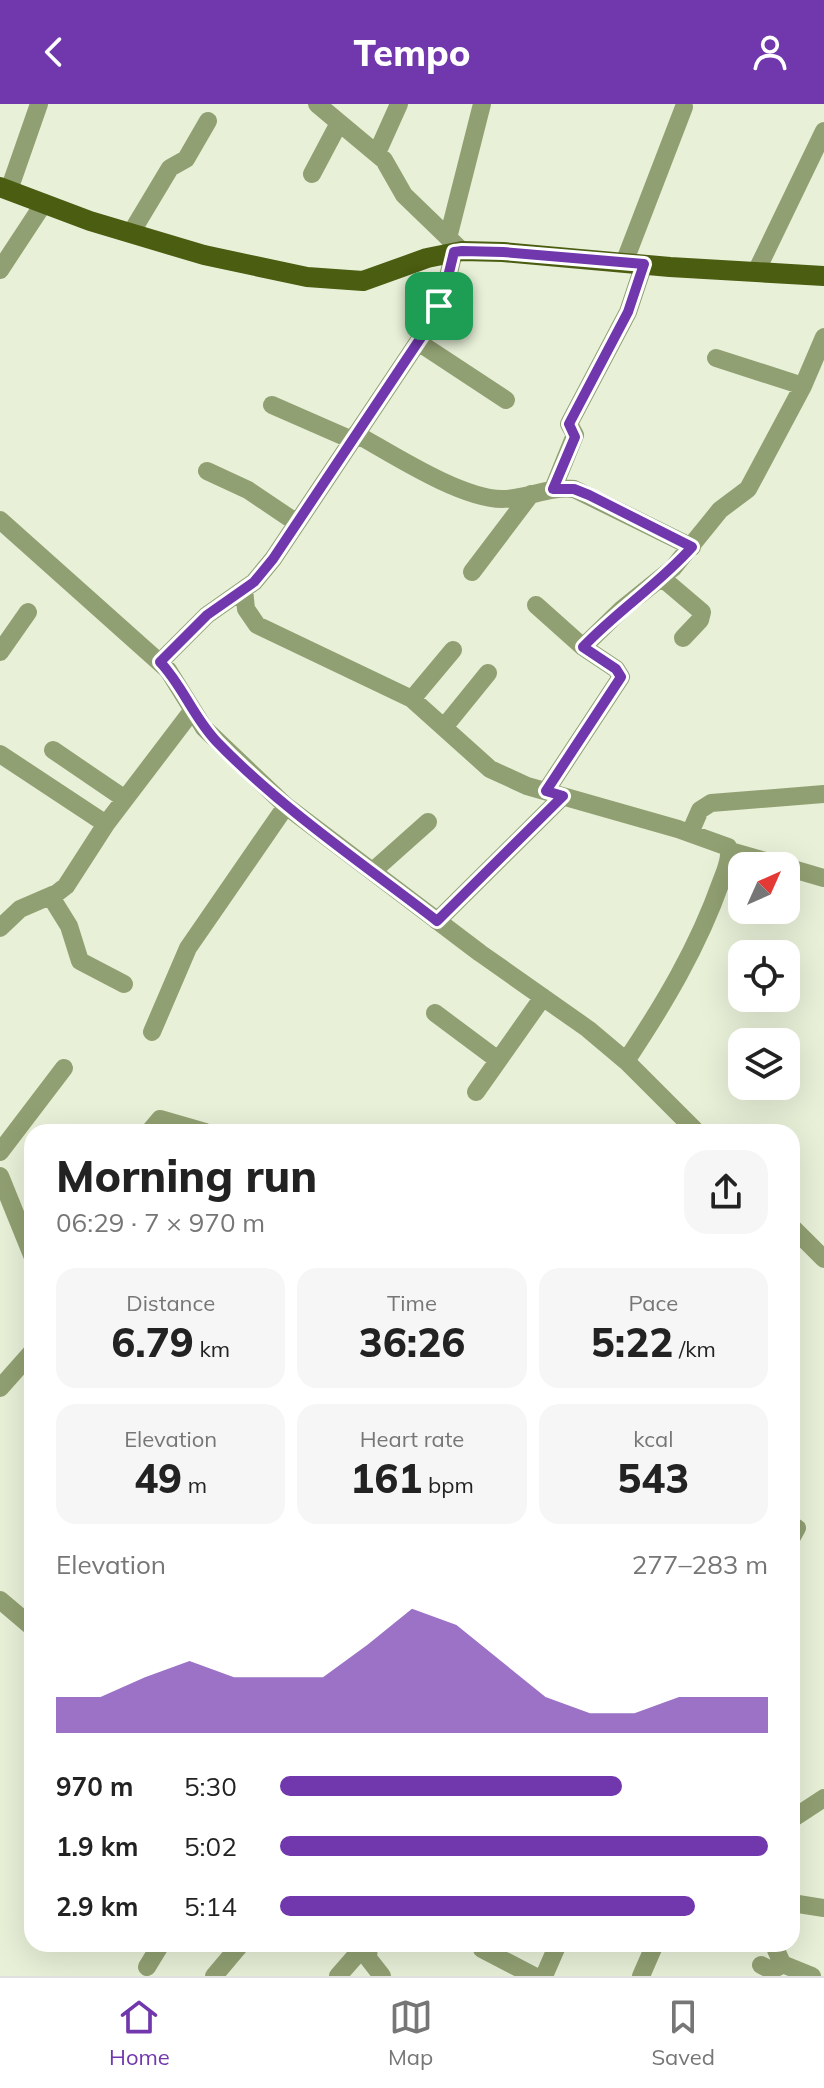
<!DOCTYPE html>
<html lang="en">
<head>
<meta charset="utf-8">
<style>
	:root { --surface:#fff; --page:#f6f6f6; --text:#222; --muted:#767676; --line:#e0e0e0; --accent:#7137ad }
	body { margin:0; font-family:Mulish,sans-serif; background:var(--page); color:var(--text); height:100vh; display:flex; flex-direction:column; font-size:30px; white-space:nowrap }
	* { box-sizing:border-box; margin:0 }
	p { font-size:26px; color:var(--muted) }
	.icon { flex:none; width:44px; height:44px; fill:none; stroke:currentColor; stroke-width:2; stroke-linecap:round; stroke-linejoin:round }
	.map { position:relative; flex:1; overflow:hidden }
	.details { position:absolute; left:24px; top:1020px; width:776px; height:828px; display:flex; flex-direction:column; background:var(--surface); border-radius:24px; box-shadow:0 8px 32px #0002 }
	.details>* { flex:none }
	.needle { width:52px; rotate:45deg }
	.fabs { position:absolute; left:728px; top:748px; display:grid; gap:16px }
	.fabs a { display:grid; place-items:center; width:72px; height:72px; border-radius:16px; background:var(--surface); box-shadow:0 8px 32px #0002; font-size:40px }
	.pin { position:absolute; display:grid; place-items:center; width:68px; height:68px; color:#fff; margin:-34px; border-radius:16px; box-shadow:0 4px 12px #0006 }
	.round { display:grid; place-items:center; flex:none; width:84px; height:84px; border-radius:24px; background:var(--page) }
	.head { display:flex; align-items:center; justify-content:space-between; height:136px; padding:0 32px }
	h1 { font-size:44px; font-weight:800; line-height:60px }
	.stats { display:grid; grid-template-columns:repeat(3,1fr); gap:12px; height:136px; padding:8px 32px }
	.stats div { display:grid; align-content:center; border-radius:20px; background:var(--page); text-align:center }
	.stats b { font-size:40px; font-weight:800 }
	.stats small { font-size:22px; font-weight:400 }
	.stats p { font-size:22px }
	.chart { height:224px; padding:16px 32px }
	.chart p { display:flex; justify-content:space-between }
	.chart svg { width:100%; height:144px; margin-top:8px; fill:var(--accent); opacity:.7 }
	ul { padding:0 32px; list-style:none; font-size:26px }
	li { display:grid; grid-template-columns:128px 96px 1fr; align-items:center; height:60px }
	li i { height:20px; border-radius:10px; background:var(--accent) }
	header { display:flex; justify-content:space-between; align-items:center; height:104px; padding:0 32px; background:var(--accent); color:#fff; font-size:36px; font-weight:800 }
	.dock { display:flex; justify-content:space-around; align-items:center; height:112px; border-top:2px solid var(--line); background:var(--surface); font-size:22px; color:var(--muted) }
	.dock a { display:grid; justify-items:center; gap:4px }
	.dock .active { color:var(--accent) }
	.map>svg:first-child { display:block }
	.lines { fill:none; stroke-linecap:round; stroke-linejoin:round }
	.minor { stroke:#91a072; stroke-width:18 }
	.major { stroke:#4b5d10; stroke-width:20 }
	.route-casing { stroke:#fff; stroke-width:16 }
	.route { stroke:#7137ad; stroke-width:10 }
</style>
</head>
<body>
<header><svg class="icon" aria-label="back" viewBox="0 0 24 24"><path d="M15 5l-7 7 7 7"/></svg>Tempo<svg class="icon" aria-label="person" viewBox="0 0 24 24"><circle cx="12" cy="8" r="4"/><path d="M4 21q1-7 8-7t8 7"/></svg></header>
<div class="map">
<svg width="824" height="1872" viewBox="0 0 824 1872">
	<rect width="100%" height="100%" fill="#e8f0d8"/>
	<g class="lines">
		<path class="minor" d="M317 0 384 56 404 91 462 147
			M377 49 399 0
			M312 70 339 19
			M9 86 39 0
			M131 129 170 64 186 55 208 17
			M448 134 482 0
			M624 159 684 3
			M0 166 44 99
			M756 168 824 27
			M418 238 506 296
			M716 254 803 282
			M272 301 352 336
			M356 330C392 350 461 395 502 395 527 395 549 382 574 385L692 443
			M207 367 248 386 297 419
			M553 385 575 331 569 320 571 316 628 208 644 160
			M0 416 168 566 204 624 286 702 480 849 588 925 626 957 697 1028
			M472 468 531 390
			M662 474 702 508 700 516 683 534
			M244 485 246 505 257 521 412 595 490 665 527 682 678 725 728 743C732 754 725 767 721 778 698 843 664 900 626 957
			M536 501 583 543 616 565 621 573 546 687
			M583 543 622 505 673 464 720 406 748 385 803 282 824 233
			M0 548 28 508
			M160 558 207 511 254 478 273 455 432 217 445 185 454 148
			M412 595 453 546
			M445 622 488 569
			M53 646 125 695
			M0 650 106 720
			M690 729 700 706 711 699 824 690
			M730 747 783 762
			M786 763 824 774
			M373 767 428 718
			M51 793 69 822 80 857 124 880
			M437 817 563 692
			M0 824 20 805 57 789 66 782 106 720 192 607
			M435 909 498 956
			M152 928 188 844 286 702
			M476 988 543 893
			M149 1028 160 1015 205 1028
			M0 1048 64 964
			M0 1072 32 1151
			M792 1123 824 1155
			M0 1284 32 1248
			M792 1433 797 1424
			M0 1496 32 1523
			M792 1715 824 1694
			M792 1799 824 1804
			M369 1840 368 1854 382 1872
			M481 1840 482 1845 534 1872
			M780 1859 812 1872
			M761 1861 771 1866 778 1863 781 1857 776 1846 778 1840
			M147 1863 161 1840
			M214 1872 241 1840
			M338 1872 366 1840
			M544 1872 558 1840
			M641 1872 655 1840"/>
		<path class="major" d="M0 83 90 117 204 151 307 173 363 177 427 154 462 147 503 148 670 163 824 172"/>
	</g>
	<g class="lines">
		<defs>
			<path id="route" d="M462 147 503 148 644 160 628 208 571 316 569 320 575 333 553 385H574L589 391 692 443C659 480 617 507 583 543L616 565 621 573 546 687 563 692 437 817C362 759 283 706 217 638 193 613 183 582 160 558L207 511 254 478 273 455 432 217 445 185 454 148Z"/>
		</defs>
		<use href="#route" class="route-casing"/>
		<use href="#route" class="route"/>
	</g>
</svg>
<div class="fabs">
<a><svg class="needle" viewBox="-14 -14 28 28"><path d="M0-13l5 13h-10z" fill="#e53935"/><path d="M0 13l5-13h-10z" fill="#767676"/></svg></a>
<a><svg class="icon" aria-label="locate" viewBox="0 0 24 24"><circle cx="12" cy="12" r="6"/><path d="M12 2v4M12 18v4M2 12h4M18 12h4"/></svg></a>
<a><svg class="icon" aria-label="layers" viewBox="0 0 24 24"><path d="M12 4l9 5-9 5-9-5zM3 14l9 5 9-5"/></svg></a>
</div>
<div class="pin" style="left:439px;top:202px;background:#1e9e55"><svg class="icon" aria-label="arrive" viewBox="0 0 24 24"><path d="M6 21V4h12l-3 4 3 4H6"/></svg></div>
<section class="details">
<div class="head"><div><h1>Morning run</h1><p>06:29 · 7 × 970 m</p></div><a class="round"><svg class="icon" aria-label="share" viewBox="0 0 24 24"><path d="M12 15V3M7 8l5-5 5 5M5 13v7h14v-7"/></svg></a></div>
<div class="stats">
<div><p>Distance</p><b>6.79<small> km</small></b></div>
<div><p>Time</p><b>36:26</b></div>
<div><p>Pace</p><b>5:22<small> /km</small></b></div>
</div>
<div class="stats">
<div><p>Elevation</p><b>49<small> m</small></b></div>
<div><p>Heart rate</p><b>161<small> bpm</small></b></div>
<div><p>kcal</p><b>543</b></div>
</div>
<div class="chart"><p><span>Elevation</span>277–283 m</p>
<svg viewBox="0 0 160 44" preserveAspectRatio="none"><path d="M0 44V33L10 33L20 27L30 22L40 27L50 27L60 27L70 17L80 6L90 11L100 22L110 33L120 38L130 38L140 33L150 33L160 33V44z"/></svg>
</div>
<ul>
<li><b>970 m</b>5:30<i style="width:70%"></i></li>
<li><b>1.9 km</b>5:02<i style="width:100%"></i></li>
<li><b>2.9 km</b>5:14<i style="width:85%"></i></li>
</ul>
</section>
</div>
<nav class="dock">
<a class="active"><svg class="icon" aria-label="home" viewBox="0 0 24 24"><path d="M3 11l9-7 9 7M6 9v11h12V9"/></svg>Home</a>
<a><svg class="icon" aria-label="map" viewBox="0 0 24 24"><path d="M3 6l6-2 6 2 6-2v14l-6 2-6-2-6 2zM9 4v14M15 6v14"/></svg>Map</a>
<a><svg class="icon" aria-label="saved" viewBox="0 0 24 24"><path d="M7 4h10v16l-5-4-5 4z"/></svg>Saved</a>
</nav>
</body>
</html>
